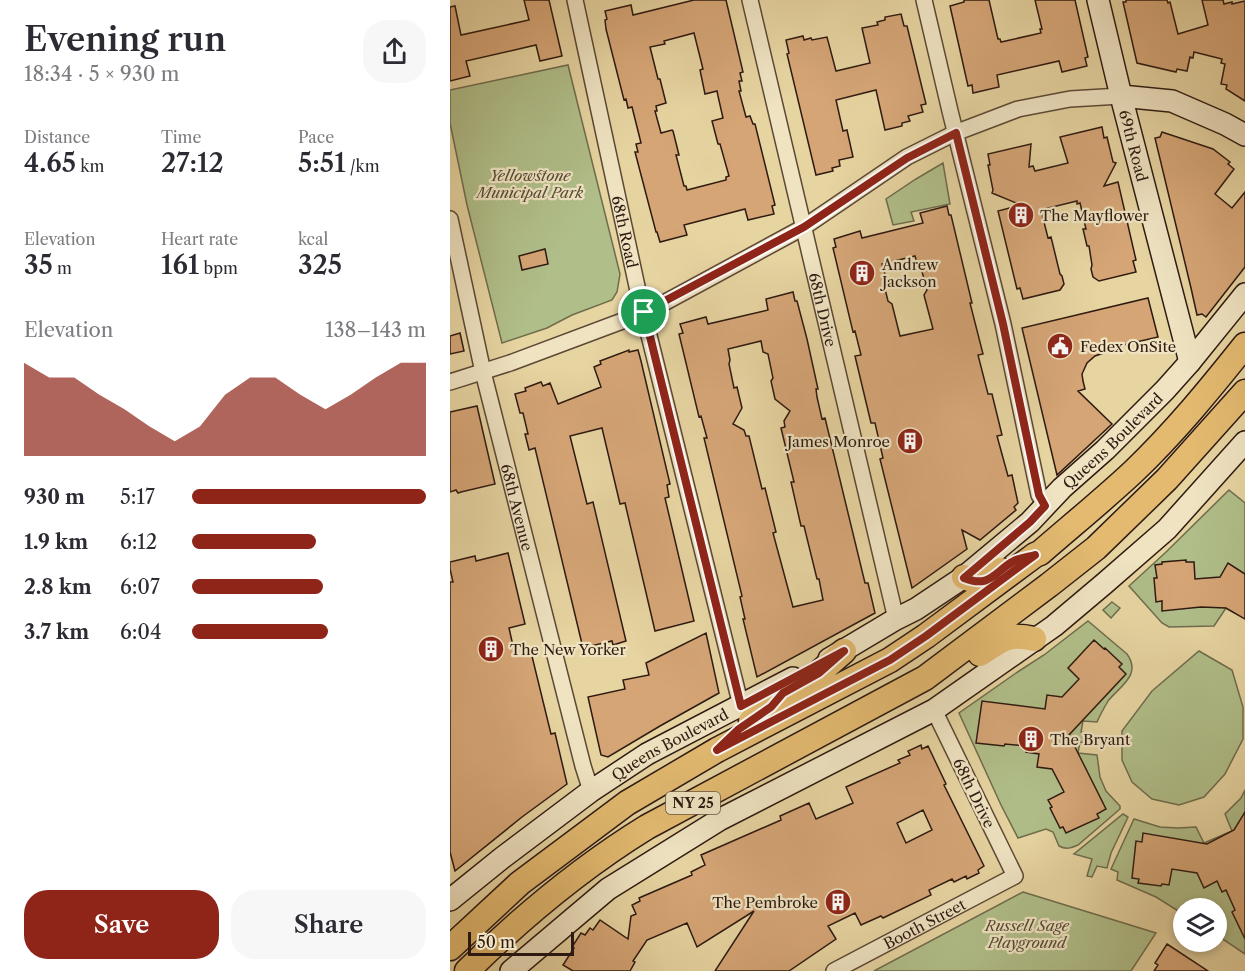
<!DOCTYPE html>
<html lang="en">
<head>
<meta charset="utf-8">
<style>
	:root { --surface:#fff; --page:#f7f7f7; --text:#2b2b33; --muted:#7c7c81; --accent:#8f2418 }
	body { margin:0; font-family:"Libre Caslon Text",serif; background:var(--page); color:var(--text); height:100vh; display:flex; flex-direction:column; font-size:22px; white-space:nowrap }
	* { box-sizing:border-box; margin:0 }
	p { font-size:20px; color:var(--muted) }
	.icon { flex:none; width:33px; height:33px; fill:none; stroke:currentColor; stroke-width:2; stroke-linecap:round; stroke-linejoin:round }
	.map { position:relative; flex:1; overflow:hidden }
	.details { display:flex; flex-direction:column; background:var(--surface); width:450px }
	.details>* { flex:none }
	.fabs { position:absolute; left:723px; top:898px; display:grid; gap:12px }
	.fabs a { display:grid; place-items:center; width:54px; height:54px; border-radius:50%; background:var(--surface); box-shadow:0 3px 9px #0003; font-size:30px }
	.scale { position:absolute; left:18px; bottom:15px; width:106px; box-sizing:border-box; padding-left:6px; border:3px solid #2e1a11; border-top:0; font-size:16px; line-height:21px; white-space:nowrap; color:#2e1a11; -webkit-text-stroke:4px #efe3c2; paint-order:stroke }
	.pin { position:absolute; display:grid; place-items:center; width:51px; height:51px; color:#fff; margin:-26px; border:3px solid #fff; border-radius:50%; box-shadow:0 2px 6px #0007 }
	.round { display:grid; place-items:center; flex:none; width:63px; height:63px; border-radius:24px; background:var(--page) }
	.summary { display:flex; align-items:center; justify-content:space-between; height:102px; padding:0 24px }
	h1 { font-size:33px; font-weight:600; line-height:45px }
	.figures { display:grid; grid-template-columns:repeat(3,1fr); gap:9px; height:102px; padding:6px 24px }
	.figures div { display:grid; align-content:center }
	.figures b { font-size:26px; font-weight:600 }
	.figures small { font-size:16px; font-weight:400 }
	.figures p { font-size:16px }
	.chart { height:168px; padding:12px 24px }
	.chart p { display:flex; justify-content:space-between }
	.chart svg { width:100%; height:108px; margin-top:6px; fill:var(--accent); opacity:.7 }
	.button { display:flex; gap:12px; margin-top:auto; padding:12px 24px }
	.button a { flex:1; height:69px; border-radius:24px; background:var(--accent); color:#fff; font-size:24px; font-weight:600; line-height:69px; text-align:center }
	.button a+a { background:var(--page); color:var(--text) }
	ul { padding:0 24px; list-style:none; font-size:20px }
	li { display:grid; grid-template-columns:96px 72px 1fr; align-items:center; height:45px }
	li i { height:15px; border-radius:8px; background:var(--accent) }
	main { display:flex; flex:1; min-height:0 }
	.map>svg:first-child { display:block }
	.green { fill:#b0be89; stroke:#6f6c4d; stroke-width:1.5 }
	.building { fill:#d5a576; stroke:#2e1a11; stroke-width:1.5; fill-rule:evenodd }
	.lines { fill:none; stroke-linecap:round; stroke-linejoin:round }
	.street-casing { stroke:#5c4835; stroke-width:18 }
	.secondary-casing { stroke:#2e1a11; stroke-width:24 }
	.primary-casing { stroke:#2e1a11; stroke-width:27 }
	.street { stroke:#efe3c2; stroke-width:15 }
	.secondary { stroke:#efe3c2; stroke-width:21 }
	.primary { stroke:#e3ba70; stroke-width:24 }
	.route-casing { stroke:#fff; stroke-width:12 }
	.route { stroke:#8f2418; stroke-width:8 }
	.labels { text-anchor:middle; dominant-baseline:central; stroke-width:4.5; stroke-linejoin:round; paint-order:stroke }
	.shield { fill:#efe3c2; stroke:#685646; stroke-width:1.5 }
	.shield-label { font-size:14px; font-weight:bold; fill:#2e1a11 }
	.street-label { font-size:15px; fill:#2e1a11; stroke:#efe3c2 }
	.park-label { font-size:15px; font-style:italic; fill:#554b35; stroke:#efe3c2 }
	.poi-label { font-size:15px; fill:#2e1a11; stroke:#efe3c2; text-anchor:start }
</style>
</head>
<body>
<main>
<section class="details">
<div class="summary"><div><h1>Evening run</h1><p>18:34 · 5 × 930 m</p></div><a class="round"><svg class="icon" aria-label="share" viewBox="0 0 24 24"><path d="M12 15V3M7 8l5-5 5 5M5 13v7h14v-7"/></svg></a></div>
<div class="figures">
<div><p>Distance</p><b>4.65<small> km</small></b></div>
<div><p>Time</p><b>27:12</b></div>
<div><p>Pace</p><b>5:51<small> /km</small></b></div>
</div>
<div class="figures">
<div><p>Elevation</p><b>35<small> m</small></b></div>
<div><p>Heart rate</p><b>161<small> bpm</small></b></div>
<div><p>kcal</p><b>325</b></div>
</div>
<div class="chart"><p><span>Elevation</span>138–143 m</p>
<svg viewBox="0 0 160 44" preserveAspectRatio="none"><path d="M0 44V6L10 12L20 12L30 19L40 25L50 32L60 38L70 32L80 19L90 12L100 12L110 19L120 25L130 19L140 12L150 6L160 6V44z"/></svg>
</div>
<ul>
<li><b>930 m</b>5:17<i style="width:100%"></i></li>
<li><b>1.9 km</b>6:12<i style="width:53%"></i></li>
<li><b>2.8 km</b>6:07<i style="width:56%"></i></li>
<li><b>3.7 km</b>6:04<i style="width:58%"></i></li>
</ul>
<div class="button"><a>Save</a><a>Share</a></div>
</section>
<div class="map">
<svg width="795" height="971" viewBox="0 0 795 971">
	<rect width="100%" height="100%" fill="#e6d4a1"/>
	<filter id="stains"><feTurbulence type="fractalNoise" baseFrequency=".00333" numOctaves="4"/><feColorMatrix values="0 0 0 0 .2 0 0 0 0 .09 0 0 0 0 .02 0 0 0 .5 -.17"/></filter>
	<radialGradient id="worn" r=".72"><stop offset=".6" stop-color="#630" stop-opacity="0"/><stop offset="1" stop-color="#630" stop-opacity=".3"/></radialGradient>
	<path class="green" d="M118 65 170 274 167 292 162 300 122 315 97 328 52 343 17 205 0 123V90Z
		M493 163 500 204 461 212 464 221 443 225 436 199 466 179Z
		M779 490 795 503V619L776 608 764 626 719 627 712 623 679 586 715 553Z
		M662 602 670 608 661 618 653 610Z
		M638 621 677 654C692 675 670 686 658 701 654 708 650 715 647 722L633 721 631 732 637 733 635 743 630 742 628 753 647 755 650 777 656 791 670 806V809L628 845C621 848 616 850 609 846L603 832 596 829 568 838 551 805 509 713 566 673 594 655Z
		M749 651 782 670 793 707V739L775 774 754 797 729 805 702 799 682 782 672 760V731L702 691Z
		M795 790V954L767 935 766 909H734L733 914 706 897 667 880 668 872 661 869 684 819 710 827 728 828 746 827 754 843 782 831 775 814 791 798Z
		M673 814 678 817 661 853 657 868 647 866 642 877 637 876 642 859 624 854Z
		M573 892 706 933 681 971H424Z"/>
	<path class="building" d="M74 0H99L112 56 90 61 86 45 16 61 20 76 0 81V7L5 6 11 35 79 20Z
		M244 0H276L293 72 290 73 292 81H289L291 91H289L296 117 300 116 303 124H305L325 205 322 206 324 214 298 220 295 209 234 225 237 235 210 242 207 232H206L185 152H188L186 144 191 143 182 107 178 108 176 99 174 100 156 29 155 20 157 19 155 11 181 5 183 15ZM244 33 253 69 250 70 255 94 267 91 268 96 273 118 262 121 268 144H270L279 176 276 177V180L237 190 236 186H234L226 155H229L223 131 222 130 211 133 205 111H207L206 106 216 103 210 79H208L200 47 215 44 214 41Z
		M514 0H539L548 39H550L551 42 591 33 590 29H592L585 0H625L638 57 635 58 637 66 612 72 609 61 547 75 549 87 523 93 522 85 518 86 500 6 514 2Z
		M676 0H717L718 3 720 2 728 34 758 25 752 0H773L774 4 782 2V4L795 1V101L776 89 777 85 771 84 775 64 771 63 772 59 744 52 743 58 740 57 737 71 727 69 726 72 687 63 673 2H676Z
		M451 14 454 26H457L476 104 471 105 473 112 458 116 460 121 452 123V126L435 130 426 90 386 100 393 131 397 130 403 157 389 160 390 166 382 168 383 171 366 175 337 54 339 53 336 40 353 36 354 40 361 38 362 40 377 37 386 71 420 63 412 28 428 25 427 22 435 20V17Z
		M652 127 654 138 657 137 663 162 666 163 654 186 668 182 686 260 683 261 686 272 649 281 643 277 641 269 642 265 639 246H637L633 229H636L630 203 627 204V201L594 209 595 215 592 214 598 238 601 237 610 274 612 276 614 284 610 290 573 299 570 288 567 289 548 211 571 205 542 193 543 190 538 165H540L538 154 581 144 579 167 583 166 585 171 618 163 610 137Z
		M712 132 763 149 780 162 778 164 784 169 765 194 782 208 795 192V267L756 317 752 314 747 315 741 288 705 138 710 137Z
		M497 206 499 215H501L522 303H520L533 354 528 355 538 394H542L552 435 547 436 558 476 562 475 568 503 564 507 566 510 530 540 512 530 517 549 462 588 430 459 433 458 425 423H421L405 356 411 355 405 331 403 332 383 248 386 247 384 239 410 231 412 238 473 223 470 213ZM465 256 468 266 471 268 477 290 474 295 483 329 450 336 442 304 438 301 432 277 435 274 432 264Z
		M95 249 98 264 72 270 69 256Z
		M343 292 345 301H347L357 339 368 389H366L367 397 372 419 375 418 415 583H418L425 613 307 677 293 619H295L290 597 292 596 254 438H257L251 416 249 417 229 334 233 333 230 324 256 317 258 324 318 310 316 299ZM311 341 313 352 318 354 323 378 321 381 325 399 340 411 334 421 335 427 331 428 344 482H341L351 526H354L367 579H369L373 600 343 607 323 533 326 532 315 488 312 489 299 436H296L294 430 283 424 292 408 287 387 284 388 279 364 280 360 278 349Z
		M698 298 708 337 656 349 657 352 645 356 637 363 632 374 633 381 635 389 628 391 662 424 607 475 572 328Z
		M10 333 14 351 0 354V336Z
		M179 350V352L188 350 191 361 220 484 217 485 219 497 215 498 244 621 205 631 175 503 170 504 152 428 120 436 137 504 143 502 176 641 163 645 162 641 133 648 85 448 79 450 75 434H78L73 413H70L65 394 76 391 75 388 91 382 93 386 100 383 108 404 151 387 144 367 151 364 150 361Z
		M27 406 45 484 11 492 8 493 6 490 0 492V412Z
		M58 553 75 624 59 628 65 655 81 652 101 734 105 733 117 784 72 817 5 871 0 852V582H3L0 569V562L25 556 26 561Z
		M736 560V562H744L745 579 770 577 778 563 795 574V619L776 608 751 607 712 611V601L706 602 704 578H707L705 565 712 564V562Z
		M256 633 269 693 210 726 158 757 151 755 138 697 175 689 173 680 199 675 196 663Z
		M644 640 654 649 655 648 672 664 669 667 676 674 619 735 656 809 647 814 649 818 616 833 613 827 610 828 600 808 602 807 598 800 614 792 602 769 587 767 589 754 576 752 577 746 555 744 554 746 526 743 532 701 595 709 597 695 612 697 629 679 618 668Z
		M471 745 472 749 478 746 496 784 494 785 534 866 528 870 529 873 517 879 516 876 504 882 502 879 479 890 481 895 433 918 431 916 411 925 405 913 378 926 386 939 339 971H265L304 911 247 947 237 923 197 940 183 961 185 962 180 971H123L113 965 124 948 122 947 131 933 135 935 140 928 143 930 150 920 178 939 181 916 186 914 182 905 190 901 189 898 242 875 241 872 255 865 251 855 331 820 330 816 359 803 366 819 403 803 396 787 450 763 448 760 460 755 458 751ZM473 810 482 830 456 843 447 823Z
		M795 812V939L782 912 785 910 776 890 772 892 767 881 754 888 747 873 722 869 719 885 712 884 711 886 688 883 689 879 682 878 686 841 692 842 693 833 757 844 784 830Z
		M717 944 758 971H704L708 965 705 963Z"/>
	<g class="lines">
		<defs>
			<g id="street">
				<path id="s1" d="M125 0 188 291 291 706"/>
				<path id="s2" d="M300 0 446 619"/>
				<path d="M474 0 500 111 553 324 589 495 595 505"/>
				<path id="s3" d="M0 219 33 372 133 766 141 791"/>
				<path d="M0 382 60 363 183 317 212 304 354 227 457 157 505 133 568 109 620 99 671 96"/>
				<path id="s4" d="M384 971 565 876 484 710"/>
			</g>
			<g id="secondary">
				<path id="s5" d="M648 0 671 96 740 362"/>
				<path d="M671 96 722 101 775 124 795 135"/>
				<path id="s6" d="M379 659 446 619 466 609 514 577 580 522 612 488 655 450 715 390 740 362 795 294"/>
				<path id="s7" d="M0 900 52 858 141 791 197 754 343 678"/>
				<path d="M61 971 158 889 269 820 484 710 604 626 655 583 717 529 795 442"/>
			</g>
			<path id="primary" d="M514 577C532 585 536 581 551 570
				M530 654C553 639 557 633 584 639
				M301 721 321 707 333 693 369 673 394 651
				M0 948 70 883 177 803 267 750 440 660 476 636 585 555 590 553C621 526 653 500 683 472 724 433 760 389 795 345
				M17 971C72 917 132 867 197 827L475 678 599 585 646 548 717 479 795 392"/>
		</defs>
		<use href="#street" class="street-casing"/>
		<use href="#secondary" class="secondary-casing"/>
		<use href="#primary" class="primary-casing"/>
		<use href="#street" class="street"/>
		<use href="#secondary" class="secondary"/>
		<use href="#primary" class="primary"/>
	</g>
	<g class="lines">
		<defs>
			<path id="route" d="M506 133 553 324 589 495 595 506 580 522 514 578C539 588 543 574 562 562 568 558 578 557 585 555L476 636 440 660 267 750 289 729 321 707 333 693 369 673 394 651 291 706 194 312 354 227 457 158Z"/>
		</defs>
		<use href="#route" class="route-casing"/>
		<use href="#route" class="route"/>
	</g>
	<defs>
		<symbol id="building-disc" viewBox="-11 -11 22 22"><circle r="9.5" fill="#8f2418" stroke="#efe3c2"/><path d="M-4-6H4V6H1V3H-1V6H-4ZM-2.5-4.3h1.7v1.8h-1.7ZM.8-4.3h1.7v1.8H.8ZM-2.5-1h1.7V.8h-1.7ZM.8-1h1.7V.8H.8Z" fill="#fff"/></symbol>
		<symbol id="civic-disc" viewBox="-11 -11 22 22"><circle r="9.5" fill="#8f2418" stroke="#efe3c2"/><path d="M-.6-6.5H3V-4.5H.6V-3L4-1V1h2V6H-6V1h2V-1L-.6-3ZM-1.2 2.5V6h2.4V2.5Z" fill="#fff"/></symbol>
	</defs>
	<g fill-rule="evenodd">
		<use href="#building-disc" x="556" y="200" width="30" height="30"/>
		<use href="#building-disc" x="397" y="258" width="30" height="30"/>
		<use href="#civic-disc" x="595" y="331" width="30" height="30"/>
		<use href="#building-disc" x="445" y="426" width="30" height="30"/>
		<use href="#building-disc" x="26" y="634" width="30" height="30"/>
		<use href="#building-disc" x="566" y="724" width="30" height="30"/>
		<use href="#building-disc" x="373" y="887" width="30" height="30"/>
	</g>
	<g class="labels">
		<rect class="shield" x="216" y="792" width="54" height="22" rx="4.5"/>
		<g class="shield-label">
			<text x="243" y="803">NY 25</text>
		</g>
		<g class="street-label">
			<text stroke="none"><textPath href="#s5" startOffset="150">69th Road</textPath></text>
			<text stroke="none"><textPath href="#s1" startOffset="237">68th Road</textPath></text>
			<text stroke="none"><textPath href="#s2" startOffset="318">68th Drive</textPath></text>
			<text stroke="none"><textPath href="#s6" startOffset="360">Queens Boulevard</textPath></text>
			<text stroke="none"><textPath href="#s3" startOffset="296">68th Avenue</textPath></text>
			<text stroke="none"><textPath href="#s7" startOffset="270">Queens Boulevard</textPath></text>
			<text transform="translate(524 793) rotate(64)">68th Drive</text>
			<text stroke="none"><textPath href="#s4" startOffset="102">Booth Street</textPath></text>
		</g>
		<g class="park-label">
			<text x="80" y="175">Yellowstone<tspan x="80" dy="17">Municipal Park</tspan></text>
			<text x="577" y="925">Russell Sage<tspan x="577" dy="17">Playground</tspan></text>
		</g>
		<g class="poi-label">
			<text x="590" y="215">The Mayflower</text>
			<text x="432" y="264">Andrew<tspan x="432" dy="17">Jackson</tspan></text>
			<text x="630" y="346">Fedex OnSite</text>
			<text x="440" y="441" text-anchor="end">James Monroe</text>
			<text x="60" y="649">The New Yorker</text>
			<text x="600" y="739">The Bryant</text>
			<text x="368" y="902" text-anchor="end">The Pembroke</text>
		</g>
	</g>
	<rect width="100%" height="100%" filter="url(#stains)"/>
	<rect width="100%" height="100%" fill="url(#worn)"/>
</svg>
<div class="fabs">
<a><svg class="icon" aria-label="layers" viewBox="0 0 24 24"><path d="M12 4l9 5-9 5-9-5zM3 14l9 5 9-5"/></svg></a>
</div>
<div class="scale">50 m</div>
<div class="pin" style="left:194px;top:312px;background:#1e9e55"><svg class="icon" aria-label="arrive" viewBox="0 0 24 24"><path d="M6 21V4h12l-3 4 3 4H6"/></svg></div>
</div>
</main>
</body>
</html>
